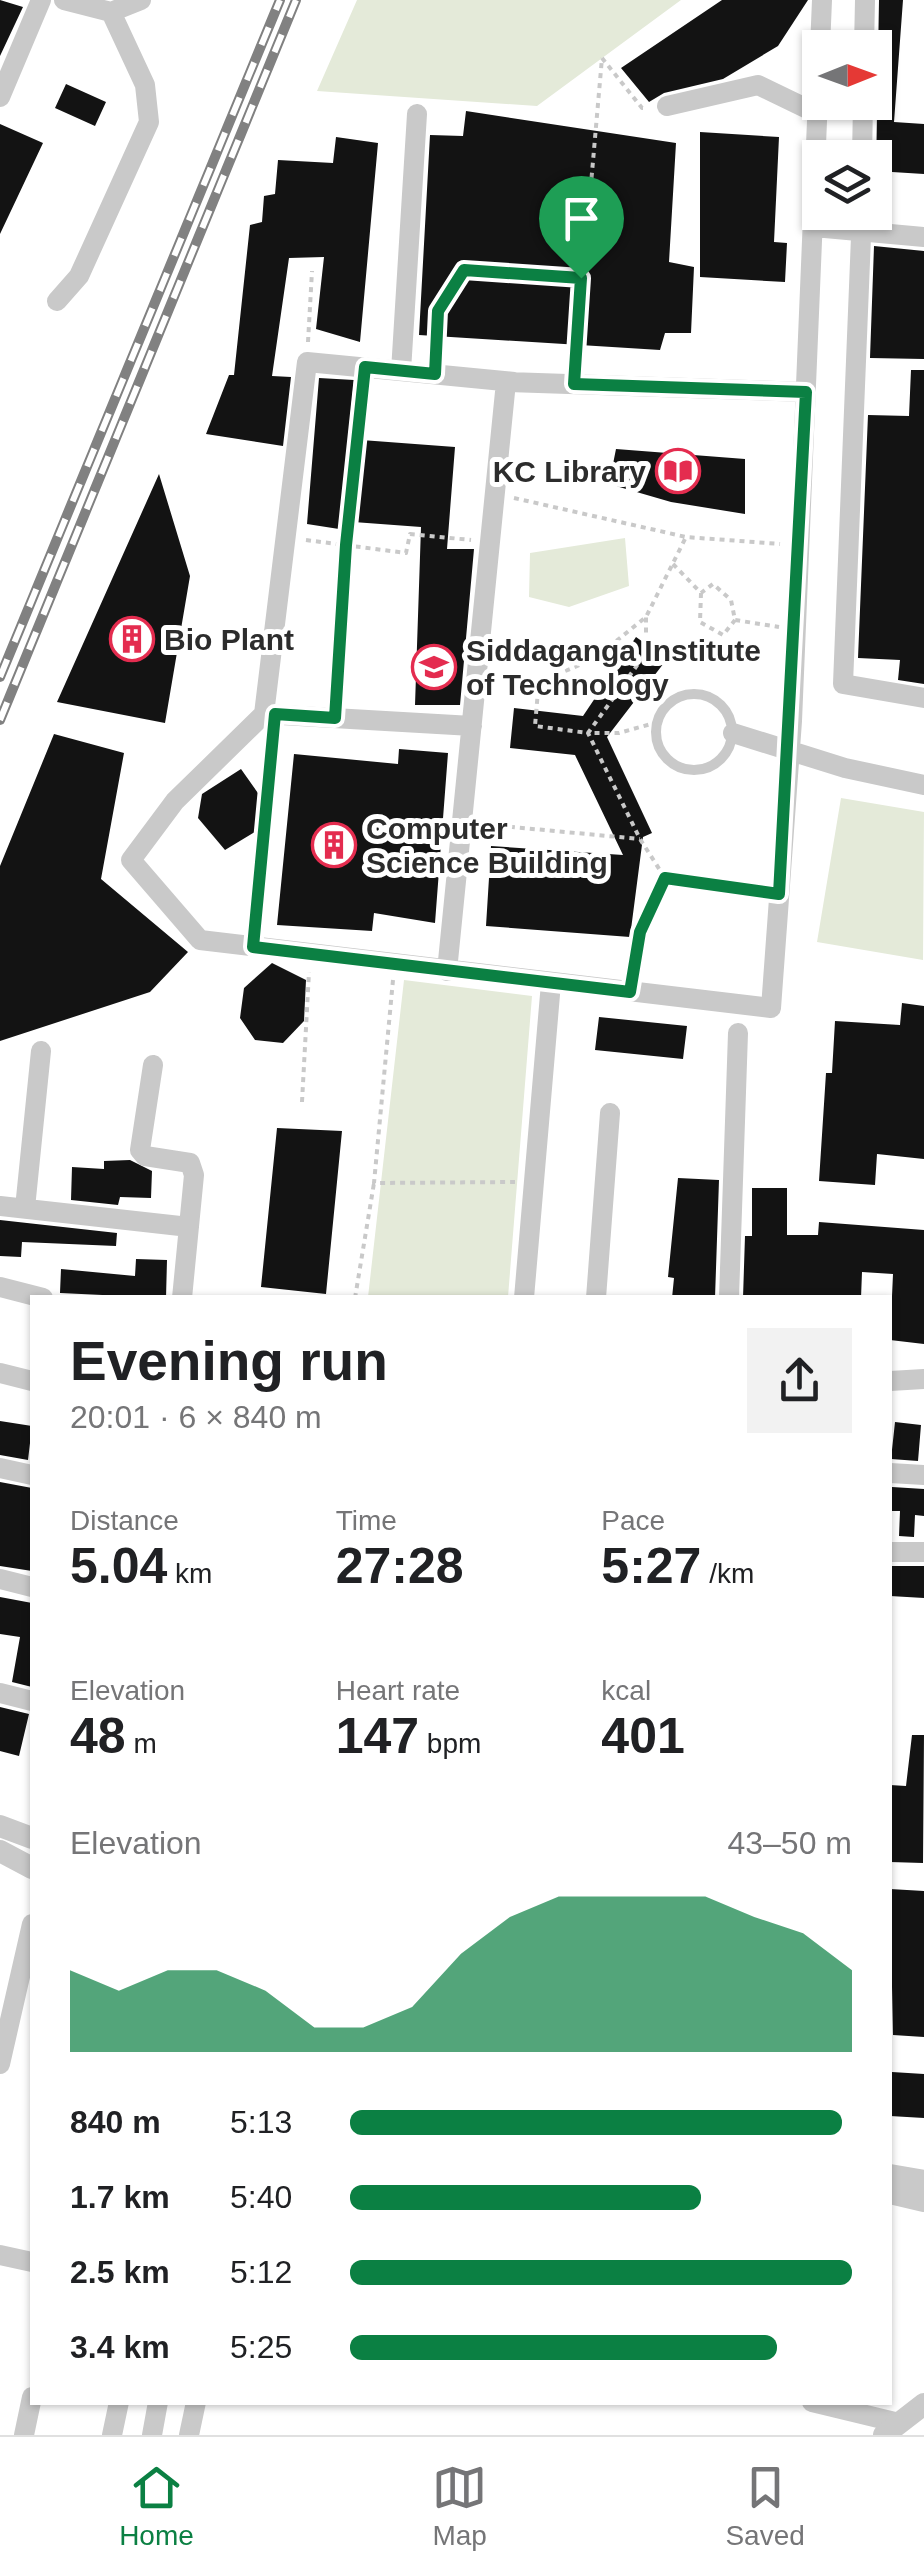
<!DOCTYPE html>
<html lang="en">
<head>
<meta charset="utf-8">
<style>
	:root { --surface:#fff; --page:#f2f2f2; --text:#202124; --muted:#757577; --line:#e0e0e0; --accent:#0b8043 }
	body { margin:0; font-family:Helvetica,sans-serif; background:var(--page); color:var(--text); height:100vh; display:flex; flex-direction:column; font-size:38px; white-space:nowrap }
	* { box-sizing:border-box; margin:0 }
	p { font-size:32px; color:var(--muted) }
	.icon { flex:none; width:55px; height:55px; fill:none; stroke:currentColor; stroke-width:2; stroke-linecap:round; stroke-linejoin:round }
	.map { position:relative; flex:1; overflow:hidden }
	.sheet { position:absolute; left:30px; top:1295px; width:862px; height:1110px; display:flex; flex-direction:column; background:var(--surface); border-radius:0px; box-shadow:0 2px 8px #0004 }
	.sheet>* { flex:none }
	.needle { width:65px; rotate:89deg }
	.tools { position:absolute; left:802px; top:30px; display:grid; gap:20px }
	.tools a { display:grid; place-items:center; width:90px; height:90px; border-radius:0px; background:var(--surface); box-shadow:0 2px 8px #0004; font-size:50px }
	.pin { position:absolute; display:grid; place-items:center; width:85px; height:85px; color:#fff; margin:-102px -42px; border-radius:50% 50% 50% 0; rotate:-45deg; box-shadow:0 0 10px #0007 }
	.pin .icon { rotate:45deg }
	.round { display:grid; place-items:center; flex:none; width:105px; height:105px; border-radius:0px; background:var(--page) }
	.headline { display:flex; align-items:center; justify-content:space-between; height:170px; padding:0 40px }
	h1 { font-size:55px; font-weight:700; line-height:75px }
	.figures { display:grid; grid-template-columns:repeat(3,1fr); gap:15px; height:170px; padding:10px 40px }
	.figures div { display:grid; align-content:center }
	.figures b { font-size:50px; font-weight:700 }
	.figures small { font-size:28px; font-weight:400 }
	.figures p { font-size:28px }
	.chart { height:280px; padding:20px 40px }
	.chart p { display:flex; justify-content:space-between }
	.chart svg { width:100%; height:180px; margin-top:10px; fill:var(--accent); opacity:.7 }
	ul { padding:0 40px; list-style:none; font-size:32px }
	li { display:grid; grid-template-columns:160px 120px 1fr; align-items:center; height:75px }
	li i { height:25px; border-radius:12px; background:var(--accent) }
	.dock { display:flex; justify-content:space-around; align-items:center; height:140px; border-top:2px solid var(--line); background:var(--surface); font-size:28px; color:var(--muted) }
	.dock a { display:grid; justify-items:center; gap:5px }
	.dock .current { color:var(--accent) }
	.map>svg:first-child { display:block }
	.green { fill:#e4ead9 }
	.building { fill:#131313 }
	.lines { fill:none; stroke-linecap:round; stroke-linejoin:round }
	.path { stroke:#c9c9c9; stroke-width:4; stroke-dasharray:5 5; stroke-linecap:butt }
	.service { stroke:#c9c9c9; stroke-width:10 }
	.minor { stroke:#c9c9c9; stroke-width:20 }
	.tertiary { stroke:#c9c9c9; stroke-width:22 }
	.rail-casing { stroke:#818181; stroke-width:10 }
	.rail { stroke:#fff; stroke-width:6; stroke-dasharray:19; stroke-linecap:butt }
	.route-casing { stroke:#fff; stroke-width:20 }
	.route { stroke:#0b8043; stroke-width:12 }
	.labels { text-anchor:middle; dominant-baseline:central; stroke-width:10; stroke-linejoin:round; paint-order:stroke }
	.poi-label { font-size:30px; font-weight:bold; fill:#2c2c2c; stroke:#fff; text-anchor:start }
</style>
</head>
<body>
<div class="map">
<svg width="924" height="2435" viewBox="0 0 924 2435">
	<rect width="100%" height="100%" fill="#fff"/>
	<path class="green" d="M357 0H681L537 106 317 91Z
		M625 538 629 586 569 607 529 597 530 553Z
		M841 798 924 812 923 960 817 942Z
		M404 980 532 996 508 1297H368Z"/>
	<path class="building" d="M0 0 23 7 0 56Z
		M722 0H808L778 46 723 79 664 93 649 102 621 68Z
		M879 0H903L894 122 924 124V174L876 171Z
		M66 84 106 102 95 126 55 108Z
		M466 111 676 143 669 262 694 267 691 333H665L660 350 419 335 430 135 463 136Z
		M0 124 43 143 0 234Z
		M700 132 779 137 774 242 787 243 785 282 700 277Z
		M336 137 378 143 360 342 316 329 324 257 289 258 272 376 291 377 283 446 206 434 229 375H234L250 225 262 222 264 196 275 194 278 160 333 163Z
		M874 246 924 251V359L870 358Z
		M911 370H924V684L898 680 900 660 858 658 868 415 909 416Z
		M319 378 354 380 348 439 455 447 447 549H474L460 705H415L421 527 340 521 339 529 307 524Z
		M616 449 745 459V514L671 502 609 484Z
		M159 474 190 576 165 723 57 702Z
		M636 637 667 659 607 737 652 833 643 837 630 937 486 926 491 846 623 855 575 755 510 748 514 708 583 716Z
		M54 734 124 753 101 879 188 952 150 992 0 1041V866Z
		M399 749 448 753 435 923 374 913 372 931 277 925 294 754 398 764Z
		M241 769 260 796 258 830 225 850 198 818 202 794Z
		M272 963 306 980 304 1021 283 1043 255 1040 240 1018 244 988Z
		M902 1003 924 1006V1159L877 1154 875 1185 819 1181 826 1073H832L835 1021 900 1025Z
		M599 1017 687 1026 683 1059 595 1050Z
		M277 1128 342 1131 326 1294 261 1287Z
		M130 1160 152 1171 151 1198 120 1197 118 1205 71 1200 72 1167 104 1169V1161Z
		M678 1178 719 1180 715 1298H672L674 1278 668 1277Z
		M752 1188H787V1235H818L819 1222 924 1230V1344L890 1340 893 1274 862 1272 861 1298H743L745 1236H752Z
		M0 1220 117 1233 116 1246 22 1242 21 1257 0 1256Z
		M136 1259 167 1260 166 1298 60 1293 61 1269 135 1276Z
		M0 1421 32 1426 28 1460 0 1455Z
		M895 1422 921 1425 918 1461 891 1459Z
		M0 1482 32 1488V1571L0 1566Z
		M892 1487 924 1489V1516L915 1515 914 1537 899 1536 900 1511H891Z
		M890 1566H924V1598L890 1596Z
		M0 1597 32 1603V1687L12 1682 20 1637 0 1634Z
		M0 1707 29 1714 19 1756 0 1751Z
		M912 1735H924L923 1863 890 1862V1785L906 1786Z
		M890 1889 924 1891V2037L893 2035Z
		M892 2072 924 2074V2118L890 2116Z"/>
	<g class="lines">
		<path class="path" d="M602 58 642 108H647
			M308 342 312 271
			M436 354 438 311 464 270 581 278
			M575 367 602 58
			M514 498 686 537 780 544
			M306 540 406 553 410 534 471 540
			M673 564 701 593 713 584 731 600 735 620 779 627
			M701 593 700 622 723 635 735 620
			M497 675 546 679 594 659 646 617 686 537
			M539 679 535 726 588 733 646 653V617
			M336 698 363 384
			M658 722 619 733H588L640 839 665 878 760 892
			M480 824 640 839
			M254 929 273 734
			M634 973 640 931 665 878
			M393 980 374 1183 515 1182
			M302 1102 309 972
			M355 1298 374 1183"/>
		<path class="service" d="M656 732a38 38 0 1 1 76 0a38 38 0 1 1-76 0Z"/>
		<path class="minor" d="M64 0 111 12 141 0
			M820 48 822 0
			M864 48 865 0
			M0 97 41 0
			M667 106 758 85 818 114
			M862 158 863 102
			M862 212 843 684 924 698
			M814 227 924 237
			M57 301 79 276 149 122 145 85 111 12
			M401 371 417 114
			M264 714 307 362 514 382
			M472 726 264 714 175 801 131 860 200 940 771 1008 792 721 820 49
			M733 733 845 768 924 785
			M447 971 506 382 806 392
			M153 1065 140 1150 145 1156 190 1163 194 1175 182 1298
			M0 1206 189 1227
			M25 1208 41 1051
			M0 1287 43 1298
			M524 1298 551 983
			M596 1298 610 1113
			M729 1298 738 1033
			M0 1373 32 1381
			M890 1381 924 1379
			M0 1468 32 1475
			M890 1473 924 1475
			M890 1552H924
			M0 1579 32 1587
			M0 1693 32 1701
			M0 2064 32 1924
			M0 2255 32 2262
			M812 2402 899 2423
			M24 2435 32 2397
			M112 2435 119 2402
			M152 2435 158 2402
			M189 2435 196 2402"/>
		<path class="tertiary" d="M0 1826 32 1838
			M0 1851 32 1868
			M890 2175 924 2181
			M890 2193 924 2201
			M884 2435 924 2404"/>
		<defs>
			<path id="rail" d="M0 677 280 0
				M0 720 296 0"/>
		</defs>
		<use href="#rail" class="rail-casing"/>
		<use href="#rail" class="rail"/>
	</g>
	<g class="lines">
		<defs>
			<path id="route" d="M464 270 581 278 574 384 806 392 779 894 665 878 640 932 630 992 253 947 275 714 335 718 346 545 365 367 435 374 438 311Z"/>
		</defs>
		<use href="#route" class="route-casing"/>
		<use href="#route" class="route"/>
	</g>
	<defs>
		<symbol id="library-ring" viewBox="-11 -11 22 22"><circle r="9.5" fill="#fff" stroke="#e42c4f" stroke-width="1.5"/><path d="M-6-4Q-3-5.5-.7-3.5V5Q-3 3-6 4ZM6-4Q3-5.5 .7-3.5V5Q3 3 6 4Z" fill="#e42c4f"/></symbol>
		<symbol id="building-ring" viewBox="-11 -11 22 22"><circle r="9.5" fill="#fff" stroke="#e42c4f" stroke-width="1.5"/><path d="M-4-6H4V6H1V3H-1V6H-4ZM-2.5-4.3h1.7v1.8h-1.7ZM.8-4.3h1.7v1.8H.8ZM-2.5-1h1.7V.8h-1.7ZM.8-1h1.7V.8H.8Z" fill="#e42c4f"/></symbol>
		<symbol id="university-ring" viewBox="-11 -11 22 22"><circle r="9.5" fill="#fff" stroke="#e42c4f" stroke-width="1.5"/><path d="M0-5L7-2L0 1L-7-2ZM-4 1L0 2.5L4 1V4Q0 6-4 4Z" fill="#e42c4f"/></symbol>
	</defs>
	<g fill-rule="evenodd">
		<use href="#library-ring" x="653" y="446" width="50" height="50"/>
		<use href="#building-ring" x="107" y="614" width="50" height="50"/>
		<use href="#university-ring" x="409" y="642" width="50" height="50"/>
		<use href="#building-ring" x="309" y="820" width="50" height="50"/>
	</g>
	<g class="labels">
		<g class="poi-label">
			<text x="646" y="471" text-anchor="end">KC Library</text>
			<text x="164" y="639">Bio Plant</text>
			<text x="466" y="650">Siddaganga Institute<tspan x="466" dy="34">of Technology</tspan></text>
			<text x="366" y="828">Computer<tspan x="366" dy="34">Science Building</tspan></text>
		</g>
	</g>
</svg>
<div class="tools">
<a><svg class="needle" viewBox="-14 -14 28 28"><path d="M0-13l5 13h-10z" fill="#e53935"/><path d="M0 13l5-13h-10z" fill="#757577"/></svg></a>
<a><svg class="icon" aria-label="layers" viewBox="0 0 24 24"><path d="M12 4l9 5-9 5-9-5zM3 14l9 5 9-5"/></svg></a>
</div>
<div class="pin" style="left:581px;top:278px;background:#1e9e55"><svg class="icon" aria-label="arrive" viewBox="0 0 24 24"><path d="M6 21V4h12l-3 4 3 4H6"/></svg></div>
<section class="sheet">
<div class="headline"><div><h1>Evening run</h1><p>20:01 · 6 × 840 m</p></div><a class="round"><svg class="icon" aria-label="share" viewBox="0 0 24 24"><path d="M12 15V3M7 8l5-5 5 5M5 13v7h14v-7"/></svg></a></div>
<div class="figures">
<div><p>Distance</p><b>5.04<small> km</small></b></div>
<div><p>Time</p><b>27:28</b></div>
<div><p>Pace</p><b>5:27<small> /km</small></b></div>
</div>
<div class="figures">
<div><p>Elevation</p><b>48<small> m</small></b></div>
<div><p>Heart rate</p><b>147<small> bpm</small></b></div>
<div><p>kcal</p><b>401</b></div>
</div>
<div class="chart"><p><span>Elevation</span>43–50 m</p>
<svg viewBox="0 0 160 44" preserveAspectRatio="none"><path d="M0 44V24L10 29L20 24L30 24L40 29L50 38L60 38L70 33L80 20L90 11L100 6L110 6L120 6L130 6L140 11L150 15L160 24V44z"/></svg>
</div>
<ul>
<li><b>840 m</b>5:13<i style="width:98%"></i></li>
<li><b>1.7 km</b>5:40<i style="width:70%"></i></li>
<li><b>2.5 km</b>5:12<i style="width:100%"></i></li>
<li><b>3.4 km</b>5:25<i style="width:85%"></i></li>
</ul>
</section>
</div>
<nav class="dock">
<a class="current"><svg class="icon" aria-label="home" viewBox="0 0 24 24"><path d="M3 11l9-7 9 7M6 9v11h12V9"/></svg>Home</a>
<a><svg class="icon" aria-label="map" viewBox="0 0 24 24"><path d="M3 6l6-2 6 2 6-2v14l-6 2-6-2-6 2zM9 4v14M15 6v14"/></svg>Map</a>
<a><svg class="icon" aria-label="saved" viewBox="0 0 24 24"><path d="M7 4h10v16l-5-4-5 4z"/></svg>Saved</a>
</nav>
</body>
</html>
